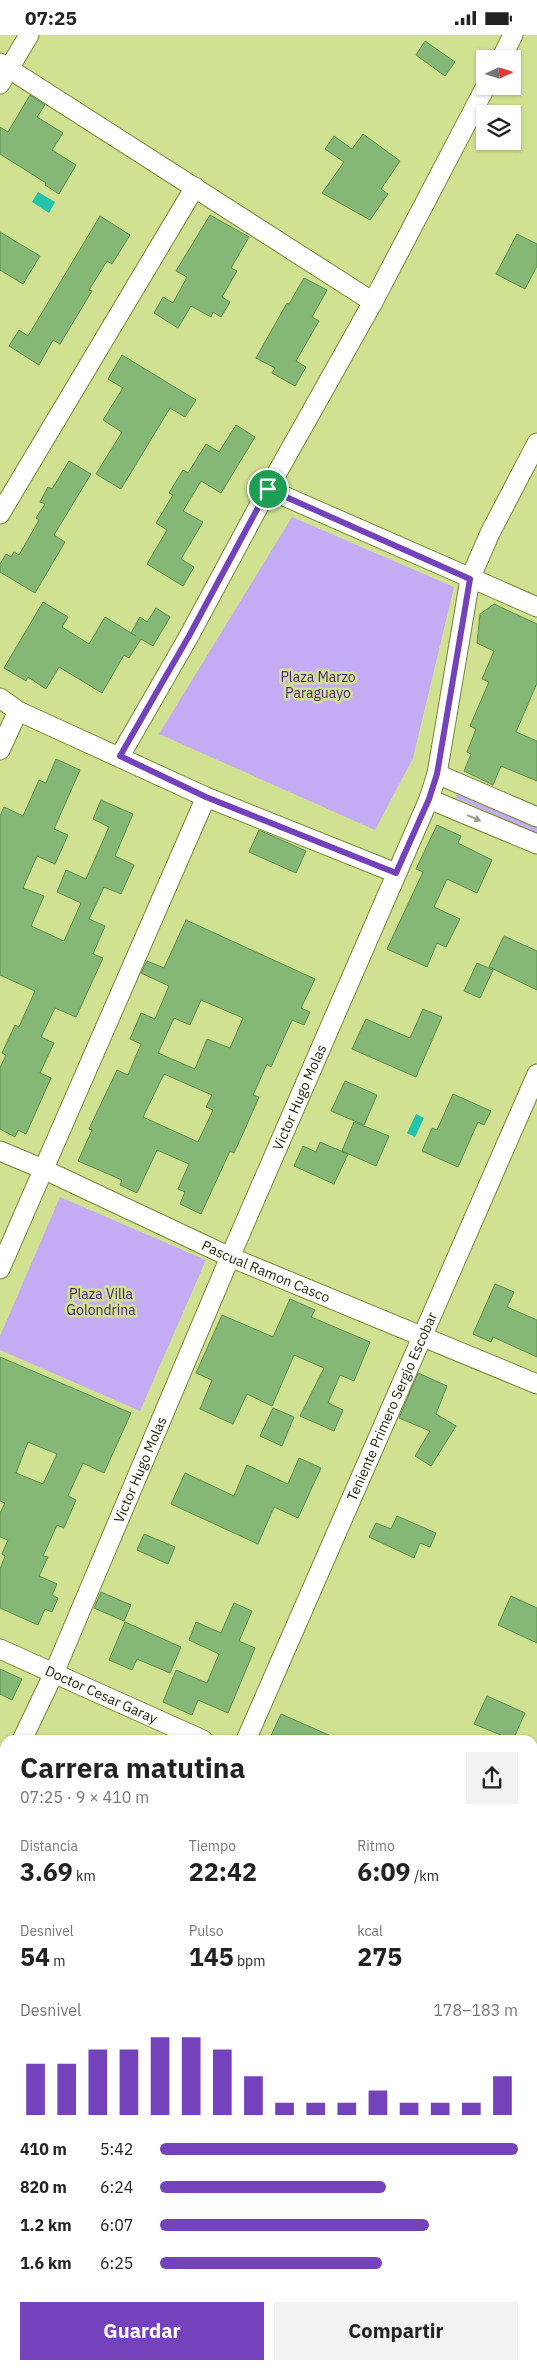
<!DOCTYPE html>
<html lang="es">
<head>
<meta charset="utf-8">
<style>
	:root { --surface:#fff; --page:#f2f2f2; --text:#222; --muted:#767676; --accent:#7442ba }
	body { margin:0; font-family:"IBM Plex Sans",sans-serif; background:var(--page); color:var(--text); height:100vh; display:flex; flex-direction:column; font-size:19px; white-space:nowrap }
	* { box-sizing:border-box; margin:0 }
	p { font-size:16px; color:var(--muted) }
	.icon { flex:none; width:28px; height:28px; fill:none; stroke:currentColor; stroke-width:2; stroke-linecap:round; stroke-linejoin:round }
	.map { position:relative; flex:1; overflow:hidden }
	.side { position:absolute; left:0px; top:1700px; width:538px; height:635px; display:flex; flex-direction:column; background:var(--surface); border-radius:15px 15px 0 0; box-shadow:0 1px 4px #0004 }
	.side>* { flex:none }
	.needle { width:32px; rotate:86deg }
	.tools { position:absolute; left:476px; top:15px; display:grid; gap:10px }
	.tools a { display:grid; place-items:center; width:45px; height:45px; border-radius:0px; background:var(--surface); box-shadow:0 1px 4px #0004; font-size:25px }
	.pin { position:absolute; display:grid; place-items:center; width:42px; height:42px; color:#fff; margin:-21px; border:2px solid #fff; border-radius:50%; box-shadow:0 1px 5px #0007 }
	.round { display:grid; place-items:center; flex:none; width:52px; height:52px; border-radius:0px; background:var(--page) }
	.headline { display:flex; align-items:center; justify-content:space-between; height:85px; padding:0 20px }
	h1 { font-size:28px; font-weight:800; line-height:38px }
	.stats { display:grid; grid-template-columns:repeat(3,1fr); gap:8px; height:85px; padding:5px 20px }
	.stats div { display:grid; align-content:center }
	.stats b { font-size:25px; font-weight:800 }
	.stats small { font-size:14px; font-weight:400 }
	.stats p { font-size:14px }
	.chart { height:140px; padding:10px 20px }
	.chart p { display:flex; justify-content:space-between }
	.chart svg { width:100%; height:90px; margin-top:5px; stroke:var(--accent); stroke-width:6 }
	.action { display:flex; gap:10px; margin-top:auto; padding:10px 20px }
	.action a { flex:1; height:58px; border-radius:0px; background:var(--accent); color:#fff; font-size:20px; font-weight:800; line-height:58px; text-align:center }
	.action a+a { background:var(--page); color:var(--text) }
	ul { padding:0 20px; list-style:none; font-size:16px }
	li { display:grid; grid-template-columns:80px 60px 1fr; align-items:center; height:38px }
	li i { height:12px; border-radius:6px; background:var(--accent) }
	.status { display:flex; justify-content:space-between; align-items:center; height:35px; padding:0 25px; background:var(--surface); direction:ltr }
	.status svg { height:14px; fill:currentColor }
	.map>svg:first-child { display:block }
	.green { fill:#c4acf5 }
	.water { fill:#24c4ab }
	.building { fill:#85b877; stroke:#5b8c4d; fill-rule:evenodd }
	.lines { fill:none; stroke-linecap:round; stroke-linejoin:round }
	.minor-casing { stroke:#768636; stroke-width:21 }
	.minor { stroke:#fff; stroke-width:19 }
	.oneway { fill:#999c8d }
	.route-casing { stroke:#fff; stroke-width:10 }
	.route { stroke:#7442ba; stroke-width:6 }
	.labels { text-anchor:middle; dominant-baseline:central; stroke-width:5; stroke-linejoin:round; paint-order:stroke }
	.park-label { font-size:14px; fill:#491a80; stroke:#d0e291 }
	.street-label { font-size:14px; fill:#1c2201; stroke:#d0e291 }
</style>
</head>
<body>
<div class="status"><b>07:25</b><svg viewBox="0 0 49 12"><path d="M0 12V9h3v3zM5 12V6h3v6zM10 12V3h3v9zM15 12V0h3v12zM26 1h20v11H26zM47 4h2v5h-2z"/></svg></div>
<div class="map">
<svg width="537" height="2335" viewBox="0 0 537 2335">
	<rect width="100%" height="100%" fill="#d0e291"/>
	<path class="green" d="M292 482 454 552 413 723 375 795 159 699Z
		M457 757 537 791V798L456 763Z
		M60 1162 206 1225 140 1376 0 1315V1301Z
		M0 2256 5 2262V2330H66L70 2335H0Z"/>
	<path class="water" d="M38 157 55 167 49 178 32 167Z
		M416 1079 424 1083 415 1102 407 1098Z"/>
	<path class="building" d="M425 6 455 27 445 41 416 20Z
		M30 60 45 70 37 82 63 98 52 115 76 130 59 159 45 150 46 148 0 119V92L8 97Z
		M363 99 400 126 381 154 388 159 370 185 322 158 344 127 325 114 334 101 352 114Z
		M210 180 249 202 231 233 237 236 222 262 230 267 221 282 213 277 211 282 191 271 178 293 154 278 163 262 173 268 187 242 176 236Z
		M100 181 130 200 112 229 107 226 89 255 92 256 60 309 53 305 39 330 9 311 19 295 28 301Z
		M0 197 40 221 23 249 0 235Z
		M517 199 537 209V231L525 254 496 239Z
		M304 243 327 255 312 282 319 286 296 326 306 332 295 351 272 338 275 333 256 323 287 268 289 269Z
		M122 320 196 365 185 382 170 373 121 454 96 439 122 397 103 385 123 353 108 344Z
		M236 390 255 402 221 458 201 446 183 476 203 487 181 524 194 532 183 551 147 529 167 495 156 488 173 460 169 458 183 435 188 438 206 409 219 417Z
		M69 426 91 439 54 500 65 507 35 558 0 537V529L6 519 11 522 14 517 19 520 39 485 36 483 45 469 40 467 48 452 52 454Z
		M43 567 68 582 62 592 89 609 105 582 136 601 131 598 140 582 147 587 156 573 170 582 153 611 141 604 129 623 124 620 102 658 59 632 46 654 28 642 26 646 4 633Z
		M494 569 537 589V648L516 697 537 706V746L501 731 493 750 464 736 471 719 467 717 476 694 470 691 489 647 482 644 494 616 477 608 480 579Z
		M56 724 80 735 54 794 68 800 55 829 37 821 23 853 44 861 31 891 64 906 81 868 57 857 66 835 86 844 109 792 93 784 101 765 133 779 115 821 134 830 121 859 104 852 89 884 105 891 93 919 103 923 76 982 55 973 41 1002 54 1008 40 1038 51 1043 26 1099 18 1095 15 1102 0 1094V1033L6 1020 2 1018 15 990 19 992 35 956 0 940V781L4 772 23 781 39 745 46 748Z
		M437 790 461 801 458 808 492 825 477 858 447 844 434 872 460 884 446 912 437 908 427 932 387 914 423 837 416 834Z
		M259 795 306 816 296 838 249 817Z
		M186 885 315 944 301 973 310 977 304 990 292 985 271 1032 267 1029 253 1060 259 1062 245 1094 234 1118 230 1116 201 1179 180 1169 185 1157 178 1154 189 1129 157 1115 137 1158 120 1150 122 1145 78 1126 92 1095 89 1094 117 1035 128 1040 141 1009 130 1004 141 978 155 984 169 951 141 938 147 926 164 933ZM201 965 243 983 230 1013 207 1004 195 1034 158 1018 174 983 190 990ZM164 1039 212 1060 206 1072 213 1075 198 1107 143 1082Z
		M504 901 537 916V955L489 932Z
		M477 928 493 935 480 963 464 956Z
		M423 974 442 982 416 1042 352 1014 366 984 410 1003Z
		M345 1046 377 1060 364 1090 331 1076Z
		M453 1059 491 1076 484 1090 478 1087 458 1132 422 1116 432 1093 437 1095Z
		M354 1087 389 1101 376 1131 342 1116Z
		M320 1107 348 1119 334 1149 294 1131 303 1111 316 1117Z
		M495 1249 514 1257 507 1272 537 1285V1322L493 1302 491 1307 473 1299Z
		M290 1264 315 1275 311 1282 370 1307 354 1346 340 1340 328 1368 343 1375 334 1396 300 1381 324 1333 294 1320 272 1371 247 1359 233 1389 200 1374 212 1345 196 1338 222 1280 273 1302Z
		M0 1322 131 1378 104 1438 83 1428 68 1461 76 1465 64 1493 57 1490 43 1521 48 1522 39 1541 57 1549 52 1560 58 1563 52 1577 45 1574 38 1590 0 1573V1534L5 1521 2 1519 8 1505 0 1502V1478L5 1468 0 1466ZM28 1407 57 1419 43 1449 16 1438Z
		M418 1338 447 1351 436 1379 456 1391 431 1431 415 1421 430 1396 399 1383Z
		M273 1373 294 1382 282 1411 260 1401Z
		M299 1423 321 1433 298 1483 274 1472 258 1509 171 1469 185 1438 234 1461 247 1430 288 1449Z
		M397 1481 436 1498 430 1512 420 1508 414 1523 369 1502 376 1488 391 1494Z
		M144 1499 175 1512 168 1529 137 1515Z
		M101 1557 131 1570 124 1586 94 1573Z
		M511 1561 537 1573V1608L498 1590Z
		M234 1568 252 1576 239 1606 255 1613 228 1678 198 1665 192 1680 163 1667 176 1635 207 1648 219 1619 189 1605 196 1587 221 1598Z
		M125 1587 181 1612 170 1638 137 1624 132 1635 109 1625Z
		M0 1634 22 1644 12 1665 0 1659Z
		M487 1661 525 1678 513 1705 474 1689Z
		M281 1679 340 1705H269Z"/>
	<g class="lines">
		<defs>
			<g id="minor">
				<path d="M501 24 513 0"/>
				<path d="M0 28 373 267"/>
				<path d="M0 49 29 0"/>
				<path d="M268 454 537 572"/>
				<path d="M0 479 195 152"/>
				<path d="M0 663 18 676 206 762 396 838"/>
				<path d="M0 715 18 676"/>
				<path d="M120 721 189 601 268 454 373 267 486 51"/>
				<path d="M437 739 537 782"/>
				<path d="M429 764 537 809"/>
				<path id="s1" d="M0 1116 43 1134 230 1222 537 1349"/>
				<path d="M0 1234 206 762"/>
				<path id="s2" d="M0 1614 203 1705"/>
				<path id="s3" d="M22 1705 54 1638 230 1222 429 764 437 739 470 544 490 498 537 408"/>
				<path id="s4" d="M246 1705 537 1039"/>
				<path d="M0 1753 5 1742"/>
				<path d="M532 1810 537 1801"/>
				<path d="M532 1856 537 1858"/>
				<path d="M0 1982 5 1986"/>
				<path d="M0 2117 5 2109"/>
				<path d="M506 2330 515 2335"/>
				<path d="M284 2335 286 2330"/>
				<path d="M436 2335 438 2330"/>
			</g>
		</defs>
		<use href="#minor" class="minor-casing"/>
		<use href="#minor" class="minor"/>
	</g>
	<defs><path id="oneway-solid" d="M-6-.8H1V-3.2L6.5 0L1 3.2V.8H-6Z" transform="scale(1.25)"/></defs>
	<use class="oneway" href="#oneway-solid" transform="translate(474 783) rotate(23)"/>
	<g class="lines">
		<defs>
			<path id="route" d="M268 454 470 544 437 739 429 764 396 838 206 762 120 721 189 601Z"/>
		</defs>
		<use href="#route" class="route-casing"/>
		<use href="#route" class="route"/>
	</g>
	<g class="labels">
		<g class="park-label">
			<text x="318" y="642">Plaza Marzo<tspan x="318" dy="16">Paraguayo</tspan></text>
			<text x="101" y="1259">Plaza Villa<tspan x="101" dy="16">Golondrina</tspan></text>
		</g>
		<g class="street-label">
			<text stroke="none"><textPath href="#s3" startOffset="700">Victor Hugo Molas</textPath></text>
			<text stroke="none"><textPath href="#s1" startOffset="292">Pascual Ramon Casco</textPath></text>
			<text stroke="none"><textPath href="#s4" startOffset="364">Teniente Primero Sergio Escobar</textPath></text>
			<text stroke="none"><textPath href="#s3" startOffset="295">Victor Hugo Molas</textPath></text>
			<text stroke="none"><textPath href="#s2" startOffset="111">Doctor Cesar Garay</textPath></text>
		</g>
	</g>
</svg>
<div class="tools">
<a><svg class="needle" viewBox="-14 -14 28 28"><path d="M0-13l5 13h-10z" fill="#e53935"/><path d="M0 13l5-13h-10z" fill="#767676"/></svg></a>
<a><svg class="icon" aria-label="layers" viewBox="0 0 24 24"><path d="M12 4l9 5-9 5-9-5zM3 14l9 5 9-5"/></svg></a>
</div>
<div class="pin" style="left:268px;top:454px;background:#1e9e55"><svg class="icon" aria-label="arrive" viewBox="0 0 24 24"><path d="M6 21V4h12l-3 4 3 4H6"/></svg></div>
<section class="side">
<div class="headline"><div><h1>Carrera matutina</h1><p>07:25 · 9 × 410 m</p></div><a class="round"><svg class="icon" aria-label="share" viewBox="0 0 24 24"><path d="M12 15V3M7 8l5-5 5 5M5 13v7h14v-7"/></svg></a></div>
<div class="stats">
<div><p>Distancia</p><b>3.69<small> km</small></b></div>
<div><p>Tiempo</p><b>22:42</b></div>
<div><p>Ritmo</p><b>6:09<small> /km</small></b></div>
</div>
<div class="stats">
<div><p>Desnivel</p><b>54<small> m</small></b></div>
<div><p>Pulso</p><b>145<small> bpm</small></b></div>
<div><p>kcal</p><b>275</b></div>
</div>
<div class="chart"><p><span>Desnivel</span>178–183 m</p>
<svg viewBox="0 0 160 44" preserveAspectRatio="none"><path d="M5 44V19M15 44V19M25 44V12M35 44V12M45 44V6M55 44V6M65 44V12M75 44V25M85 44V38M95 44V38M105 44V38M115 44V32M125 44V38M135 44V38M145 44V38M155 44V25"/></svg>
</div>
<ul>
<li><b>410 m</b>5:42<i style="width:100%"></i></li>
<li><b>820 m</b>6:24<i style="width:63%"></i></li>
<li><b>1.2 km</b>6:07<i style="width:75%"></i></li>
<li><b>1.6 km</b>6:25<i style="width:62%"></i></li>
</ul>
<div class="action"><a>Guardar</a><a>Compartir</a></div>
</section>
</div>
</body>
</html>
